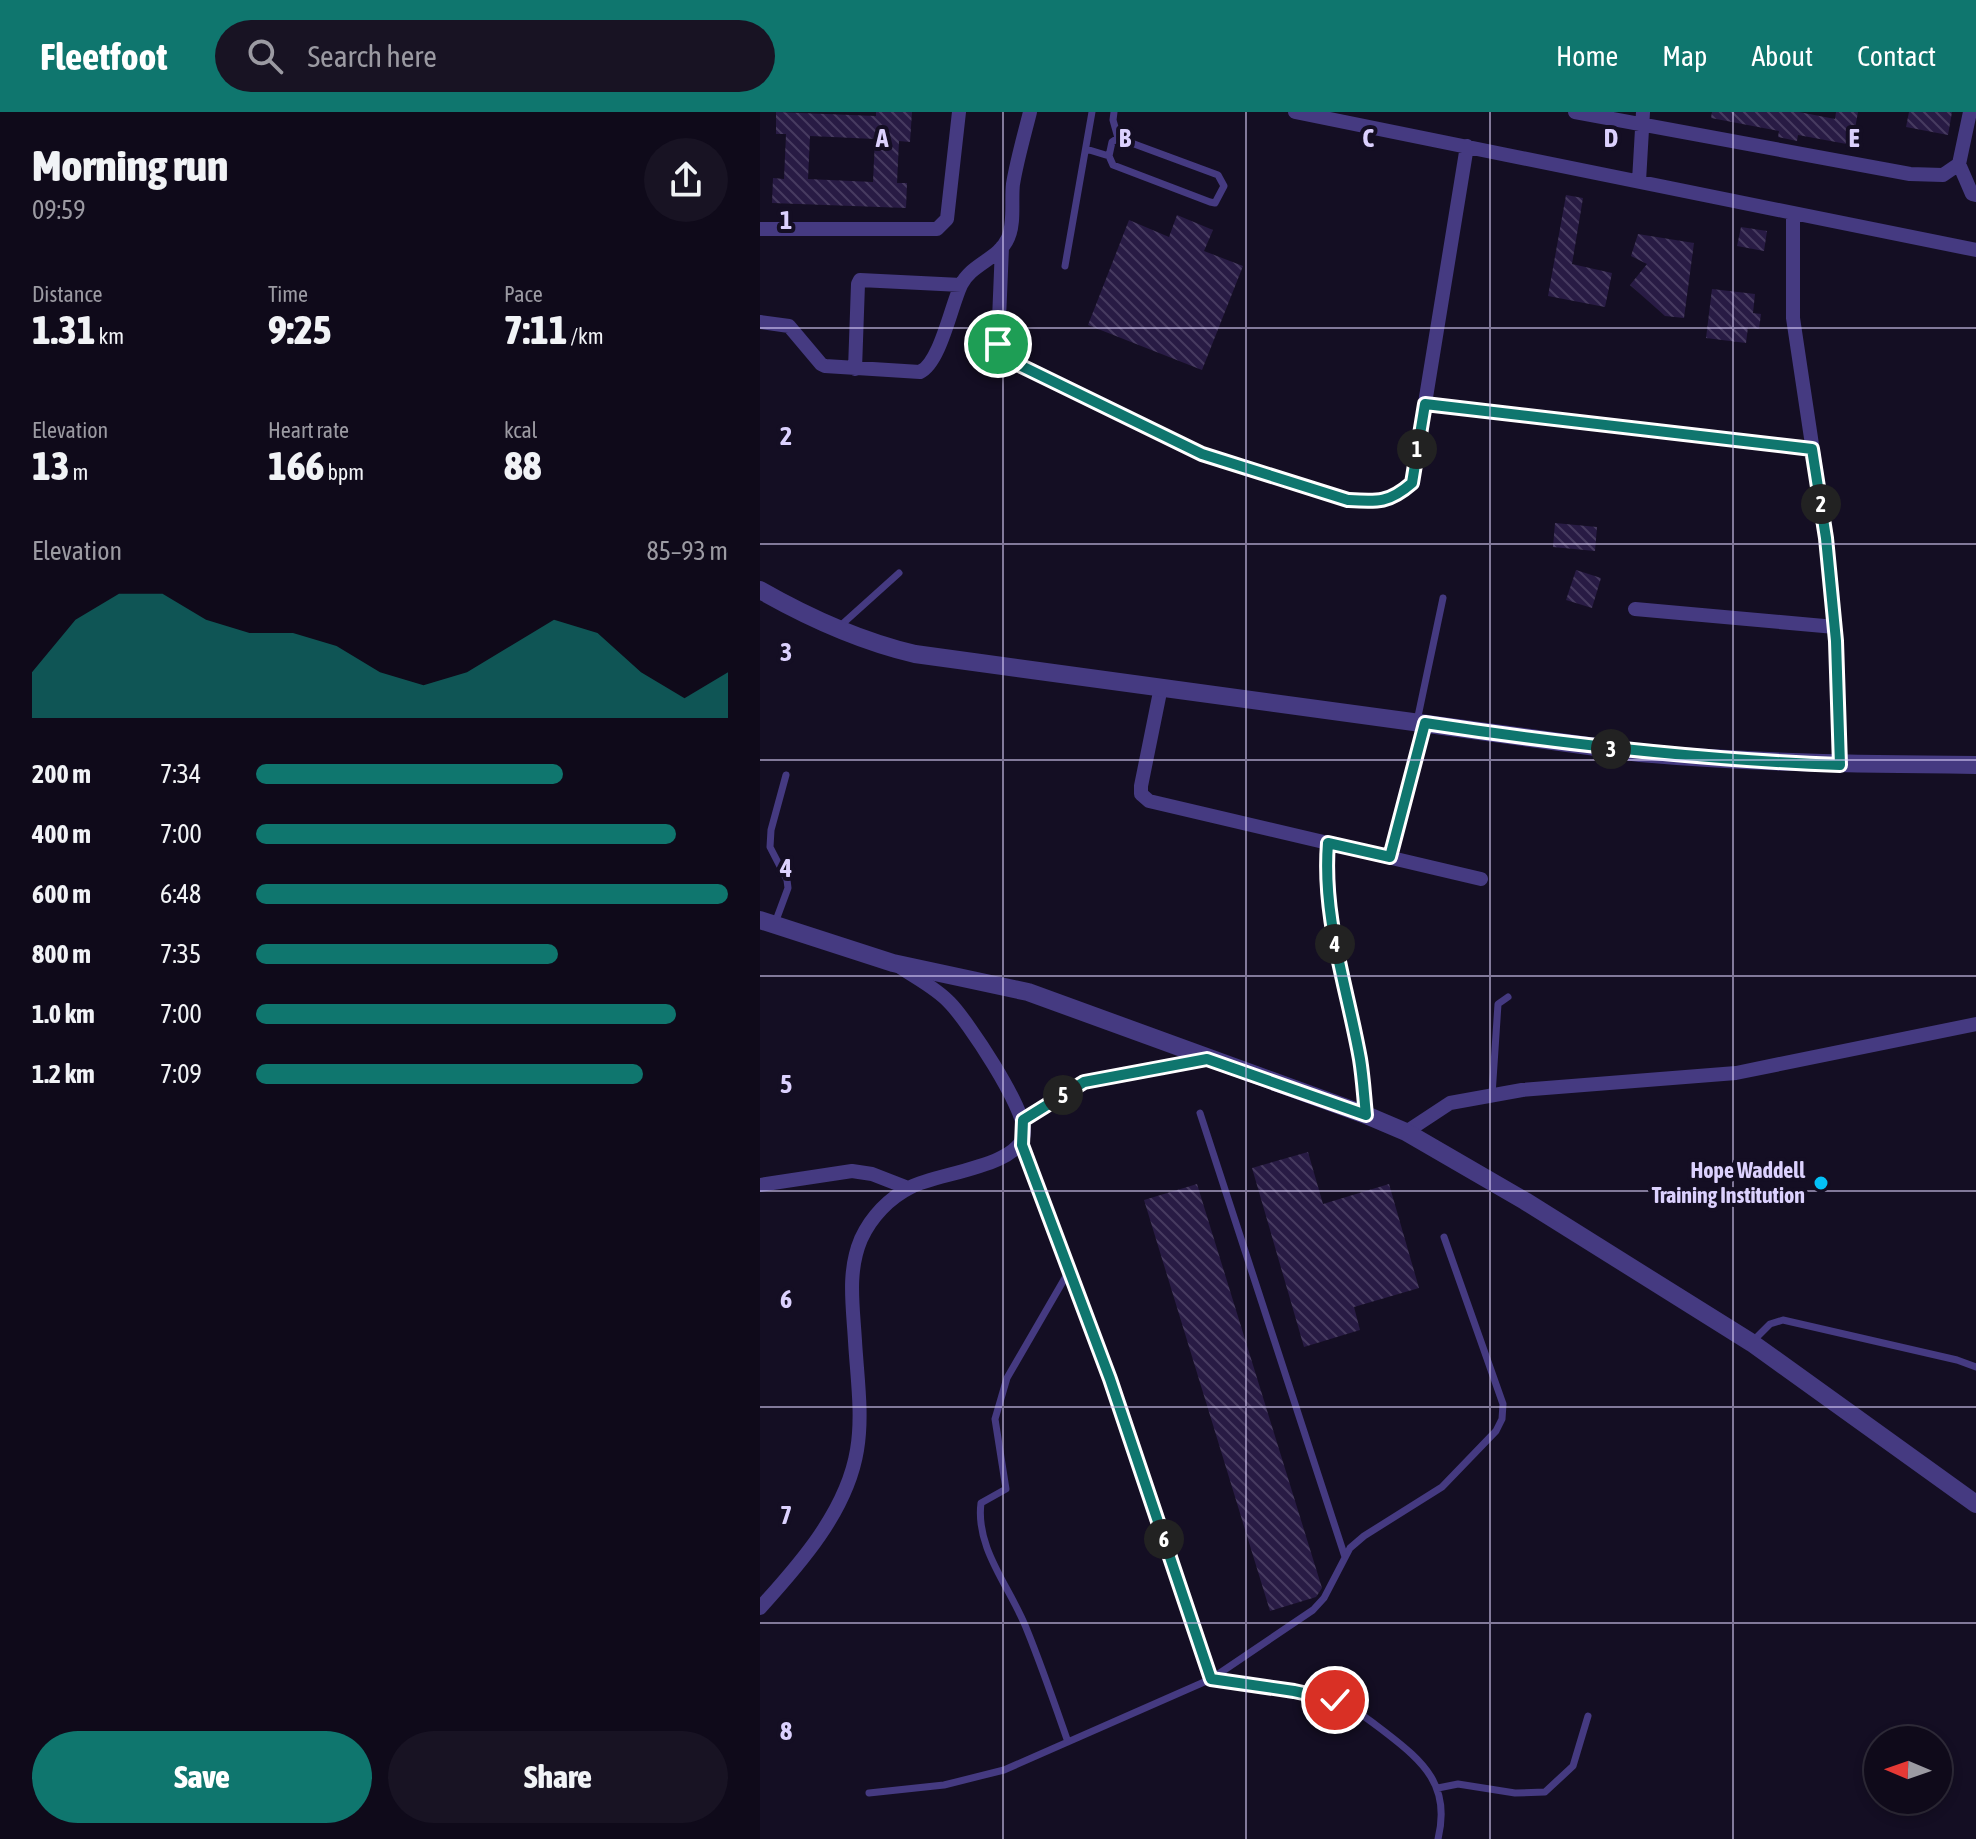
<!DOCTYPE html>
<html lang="en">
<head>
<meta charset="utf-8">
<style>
	:root { --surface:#0f0a1a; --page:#181323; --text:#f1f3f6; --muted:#9b9aa2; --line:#2f2b39; --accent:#0f766e }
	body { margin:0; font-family:"Asap Condensed",sans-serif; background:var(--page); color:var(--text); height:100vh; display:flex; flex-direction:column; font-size:30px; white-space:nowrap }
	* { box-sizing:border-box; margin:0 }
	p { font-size:26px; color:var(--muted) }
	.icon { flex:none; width:44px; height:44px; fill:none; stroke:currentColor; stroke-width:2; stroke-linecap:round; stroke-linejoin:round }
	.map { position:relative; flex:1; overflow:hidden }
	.panel { display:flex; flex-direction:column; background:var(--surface); width:760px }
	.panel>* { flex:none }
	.needle { width:52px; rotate:272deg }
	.buttons { position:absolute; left:1104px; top:1614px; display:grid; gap:16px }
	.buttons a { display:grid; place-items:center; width:88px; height:88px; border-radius:50%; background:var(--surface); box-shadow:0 4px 12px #0003,0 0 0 2px var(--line); font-size:40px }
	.pin { position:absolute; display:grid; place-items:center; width:68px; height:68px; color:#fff; margin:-34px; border:4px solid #fff; border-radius:50%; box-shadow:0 2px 8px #0007 }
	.km { position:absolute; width:40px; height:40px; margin:-20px; border-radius:50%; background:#222; color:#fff; font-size:22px; line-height:40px; text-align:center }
	.round { display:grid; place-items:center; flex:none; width:84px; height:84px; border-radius:42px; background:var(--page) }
	.head { display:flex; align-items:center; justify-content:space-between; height:136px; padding:0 32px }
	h1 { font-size:44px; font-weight:800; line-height:60px }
	.stats { display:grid; grid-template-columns:repeat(3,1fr); gap:12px; height:136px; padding:8px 32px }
	.stats div { display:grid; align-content:center }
	.stats b { font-size:40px; font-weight:800 }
	.stats small { font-size:22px; font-weight:400 }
	.stats p { font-size:22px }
	.chart { height:224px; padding:16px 32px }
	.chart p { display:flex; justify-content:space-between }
	.chart svg { width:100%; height:144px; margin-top:8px; fill:var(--accent); opacity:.7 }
	.button { display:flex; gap:16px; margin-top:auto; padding:16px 32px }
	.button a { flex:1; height:92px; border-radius:48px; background:var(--accent); color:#fff; font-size:32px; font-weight:800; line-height:92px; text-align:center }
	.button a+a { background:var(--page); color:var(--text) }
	ul { padding:0 32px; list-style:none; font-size:26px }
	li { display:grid; grid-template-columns:128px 96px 1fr; align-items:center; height:60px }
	li i { height:20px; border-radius:10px; background:var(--accent) }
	header { display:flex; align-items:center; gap:48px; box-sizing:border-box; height:112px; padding:0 40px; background:var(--accent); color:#fff }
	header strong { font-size:38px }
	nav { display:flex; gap:44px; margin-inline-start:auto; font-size:28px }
	.search { width:560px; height:72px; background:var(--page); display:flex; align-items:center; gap:20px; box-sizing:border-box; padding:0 28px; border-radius:44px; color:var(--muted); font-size:30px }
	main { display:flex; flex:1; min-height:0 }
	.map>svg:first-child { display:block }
	.building { fill:url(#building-back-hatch); fill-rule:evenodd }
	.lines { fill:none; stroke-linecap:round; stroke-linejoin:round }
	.service { stroke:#453a81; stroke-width:7 }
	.minor { stroke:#453a81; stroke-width:14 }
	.tertiary { stroke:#453a81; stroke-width:18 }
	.route-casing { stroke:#fff; stroke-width:16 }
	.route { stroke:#0f766e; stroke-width:10 }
	.grid { fill:none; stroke:#dcd1fe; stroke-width:2; stroke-opacity:0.55 }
	.poi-dot { fill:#04c1f7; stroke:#140e23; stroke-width:3 }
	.labels { text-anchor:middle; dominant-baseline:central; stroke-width:8; stroke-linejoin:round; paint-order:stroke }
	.poi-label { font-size:22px; font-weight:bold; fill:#dcd1fe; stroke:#140e23; text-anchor:end }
	.grid-label { font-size:26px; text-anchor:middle; font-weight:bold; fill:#dcd1fe; stroke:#140e23; stroke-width:8; stroke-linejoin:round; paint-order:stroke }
</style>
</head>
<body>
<header>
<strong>Fleetfoot</strong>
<div class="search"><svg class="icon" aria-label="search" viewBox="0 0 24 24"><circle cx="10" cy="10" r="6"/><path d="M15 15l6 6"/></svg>Search here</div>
<nav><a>Home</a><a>Map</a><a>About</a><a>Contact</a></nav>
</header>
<main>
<section class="panel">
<div class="head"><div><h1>Morning run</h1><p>09:59</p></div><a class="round"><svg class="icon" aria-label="share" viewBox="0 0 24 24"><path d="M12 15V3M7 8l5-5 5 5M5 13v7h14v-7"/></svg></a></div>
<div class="stats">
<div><p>Distance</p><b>1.31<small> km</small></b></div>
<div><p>Time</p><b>9:25</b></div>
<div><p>Pace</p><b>7:11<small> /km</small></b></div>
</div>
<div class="stats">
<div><p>Elevation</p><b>13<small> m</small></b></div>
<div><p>Heart rate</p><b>166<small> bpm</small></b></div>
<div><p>kcal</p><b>88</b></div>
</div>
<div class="chart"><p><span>Elevation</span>85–93 m</p>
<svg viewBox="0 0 160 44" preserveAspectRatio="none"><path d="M0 44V30L10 14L20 6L30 6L40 14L50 18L60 18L70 22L80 30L90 34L100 30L110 22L120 14L130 18L140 30L150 38L160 30V44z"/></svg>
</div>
<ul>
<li><b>200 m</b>7:34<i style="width:65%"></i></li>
<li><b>400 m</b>7:00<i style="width:89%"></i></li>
<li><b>600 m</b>6:48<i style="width:100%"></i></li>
<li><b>800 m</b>7:35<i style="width:64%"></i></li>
<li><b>1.0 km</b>7:00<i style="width:89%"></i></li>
<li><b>1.2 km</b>7:09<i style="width:82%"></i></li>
</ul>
<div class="button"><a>Save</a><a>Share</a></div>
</section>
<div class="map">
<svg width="1216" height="1727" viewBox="0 0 1216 1727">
	<defs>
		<pattern id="building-back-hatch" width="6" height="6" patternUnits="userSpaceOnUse" patternTransform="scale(2)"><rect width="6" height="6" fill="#281b44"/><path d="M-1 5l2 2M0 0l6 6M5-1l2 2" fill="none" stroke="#473b60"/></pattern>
	</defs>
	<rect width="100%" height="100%" fill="#140e23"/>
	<path class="building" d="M16 0 116 4V0H152L150 30 139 29 137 71H147L146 96 12 91 13 66 24 67 26 22H16ZM50 24 115 27 113 70 48 67Z
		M952 0H1039L1075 7 1076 0H1098L1092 33 1038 23 1037 29 1018 25 1019 19 951 6Z
		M1149 0H1192L1188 23 1146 15Z
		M806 83 823 86 812 152 852 161 845 195 788 184Z
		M417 103 453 118 444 139 483 154 442 258 328 213 369 108 409 125Z
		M981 115 1007 119 1004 139 977 134Z
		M878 122 934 131 924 206 905 204 870 173 887 152 871 144Z
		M952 177 995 182 993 201 1001 202 999 217 988 215 986 231 946 226Z
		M795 411 837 415 835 439 793 435Z
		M816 458 841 466 832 496 806 488Z
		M548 1040 563 1092 629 1072 659 1176 594 1195 600 1218 544 1235 492 1056Z
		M437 1072 562 1476 556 1485 510 1499 384 1088Z"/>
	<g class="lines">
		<path class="service" d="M354 0 353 8 358 26
			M358 26 458 63 464 74 455 91 450 90 353 53 349 44 352 30Z
			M326 37 349 44
			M305 154 332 0
			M79 515 139 461
			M657 609 683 486
			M15 811 28 776 27 768 10 735 11 718 26 663
			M732 983 738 892 748 885
			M440 1001 585 1445
			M263 1008 324 970 440 949
			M262 1033 350 1267 451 1567C491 1573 533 1576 573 1588 592 1594 609 1608 625 1620 664 1650 691 1674 678 1727
			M993 1229 1010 1212 1023 1208 1197 1248 1216 1255
			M308 1630C295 1593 282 1555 267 1518 251 1476 215 1437 221 1391L246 1377 235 1307 247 1266 309 1159
			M678 1676 698 1672 755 1681 785 1680 813 1654 828 1604
			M109 1681 184 1673 244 1658 451 1567 553 1498 564 1486 590 1436 604 1424 682 1375 736 1319 742 1307 743 1292 684 1125"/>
		<path class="minor" d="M535 0 1216 138
			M815 0 1150 62 1183 63 1199 52 1210 0
			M1199 52 1212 82 1216 83
			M879 69 883 0
			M1033 102V206L1066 426 1076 529 1080 653
			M0 117H177L187 107 199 0
			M242 135 238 232 243 245 442 342 588 388C618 390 629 391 652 371L707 34
			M0 210 29 214 61 252 65 254 160 260C180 251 191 194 201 173 211 152 239 147 248 126 255 111 251 88 253 72 257 48 264 24 270 0
			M95 257 98 172 100 168 201 173
			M665 292 1052 337
			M875 497 1075 515
			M401 575 381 674V682L389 689 721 767
			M568 731C562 806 587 874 600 947 603 965 604 984 606 1003
			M630 745 665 611
			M646 1020 690 991 762 978 976 961 1216 912
			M0 1073 92 1059 112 1062 148 1076
			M0 1496C40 1452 87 1399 97 1338 103 1303 97 1264 95 1229 93 1194 87 1160 101 1127 111 1105 129 1086 151 1075 177 1061 263 1054 264 1020 265 996 208 909 189 890 176 876 156 866 140 855"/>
		<path class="tertiary" d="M0 478C49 506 100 529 155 542L880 641C992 651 1103 652 1216 653
			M0 808 133 851 268 880 606 1003 646 1020 765 1089 992 1231 1216 1392"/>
	</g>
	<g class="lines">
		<defs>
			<path id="route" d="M238 232 243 245 442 342 588 388C618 390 629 391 652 371L665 292 1052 337 1066 426 1076 529 1080 653C941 648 803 632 665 611L630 745 568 731C562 806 587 874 600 947 603 965 604 984 606 1003L447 947 324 970 263 1008 262 1033 350 1267 451 1567 534 1579 575 1588"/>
		</defs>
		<use href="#route" class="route-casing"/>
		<use href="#route" class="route"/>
	</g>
	<path class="grid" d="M243 0V1727M486 0V1727M730 0V1727M973 0V1727M0 216H1216M0 432H1216M0 648H1216M0 864H1216M0 1079H1216M0 1295H1216M0 1511H1216"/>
	<circle class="poi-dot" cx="1061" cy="1071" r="8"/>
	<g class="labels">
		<g class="poi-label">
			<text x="1045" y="1058">Hope Waddell<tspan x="1045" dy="25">Training Institution</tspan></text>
		</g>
	</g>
	<g class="grid-label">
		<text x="122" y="35">A</text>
		<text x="365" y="35">B</text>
		<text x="608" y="35">C</text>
		<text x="851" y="35">D</text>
		<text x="1094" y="35">E</text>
		<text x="26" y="117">1</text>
		<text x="26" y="333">2</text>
		<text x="26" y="549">3</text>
		<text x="26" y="765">4</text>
		<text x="26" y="981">5</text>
		<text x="26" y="1196">6</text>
		<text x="26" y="1412">7</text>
		<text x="26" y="1628">8</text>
	</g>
</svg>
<div class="buttons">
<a><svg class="needle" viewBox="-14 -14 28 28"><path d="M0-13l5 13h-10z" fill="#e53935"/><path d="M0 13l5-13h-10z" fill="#9b9aa2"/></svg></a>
</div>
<div class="pin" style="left:238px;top:232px;background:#1e9e55"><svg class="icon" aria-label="arrive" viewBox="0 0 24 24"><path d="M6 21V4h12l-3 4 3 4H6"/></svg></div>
<div class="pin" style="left:575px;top:1588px;background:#d93025"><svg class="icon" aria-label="check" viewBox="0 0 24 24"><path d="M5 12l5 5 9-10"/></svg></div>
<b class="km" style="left:657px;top:337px">1</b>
<b class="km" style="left:1061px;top:392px">2</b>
<b class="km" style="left:851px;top:637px">3</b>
<b class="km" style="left:575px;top:832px">4</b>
<b class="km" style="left:303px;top:983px">5</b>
<b class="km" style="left:404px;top:1427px">6</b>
</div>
</main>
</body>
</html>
